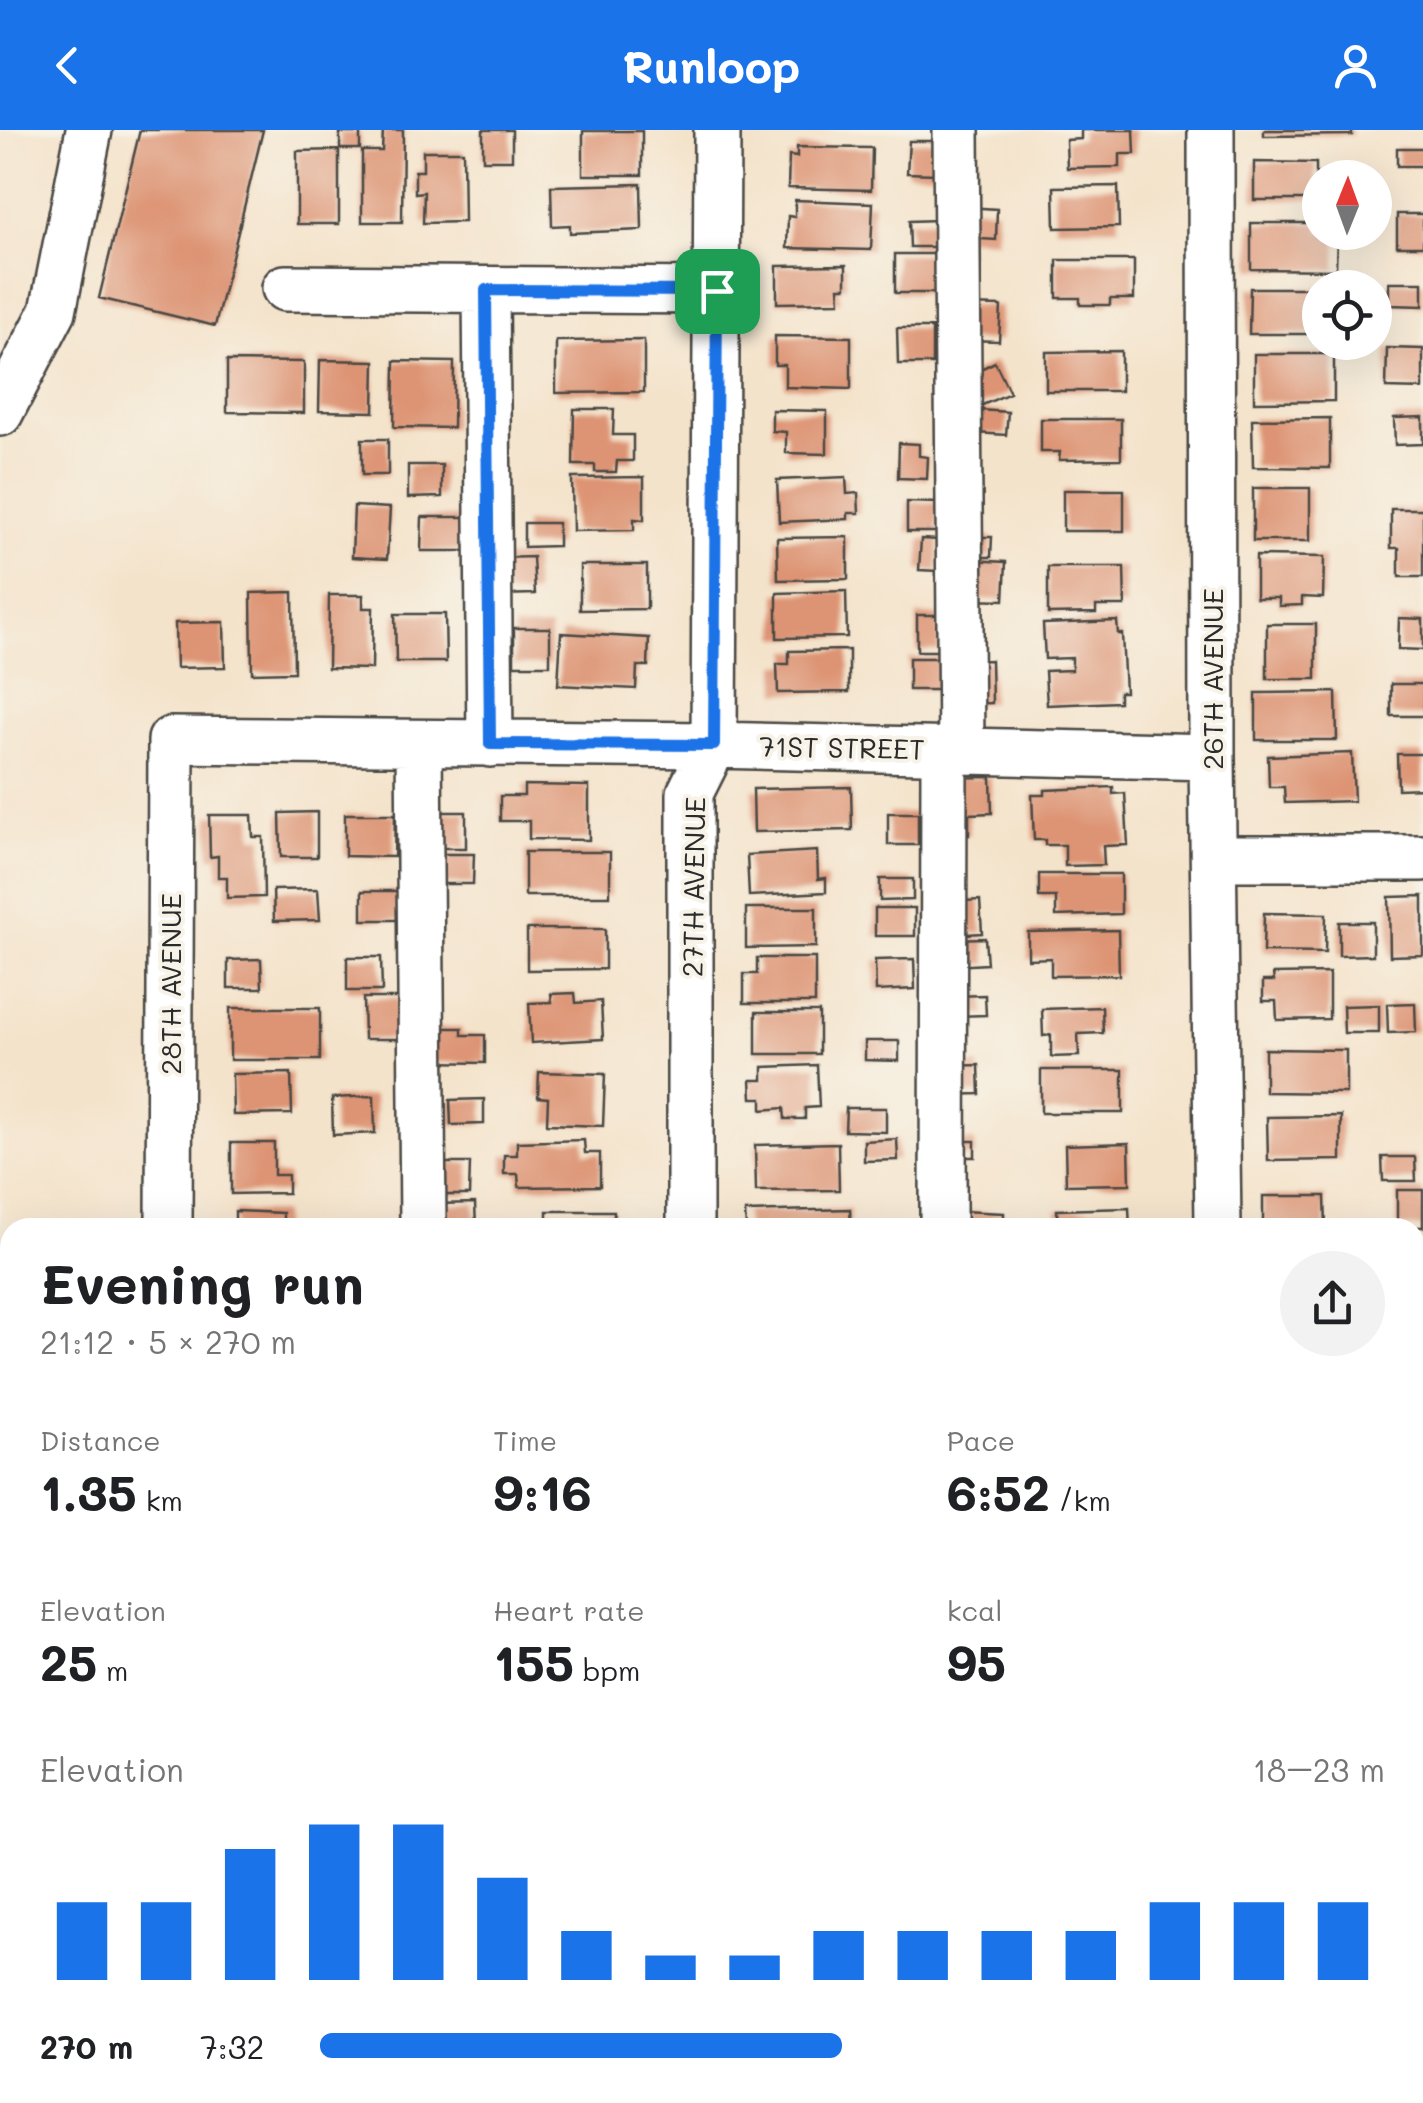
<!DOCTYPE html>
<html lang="en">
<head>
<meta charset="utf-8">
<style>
	:root { --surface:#fff; --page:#f2f2f2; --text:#202124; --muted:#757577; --accent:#1a73e8 }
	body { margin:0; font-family:Mali,sans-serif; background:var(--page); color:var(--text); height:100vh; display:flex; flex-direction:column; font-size:38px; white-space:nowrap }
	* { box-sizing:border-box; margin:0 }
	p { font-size:32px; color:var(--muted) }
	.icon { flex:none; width:55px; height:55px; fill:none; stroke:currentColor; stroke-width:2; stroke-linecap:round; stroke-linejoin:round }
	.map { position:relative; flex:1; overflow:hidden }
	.side { position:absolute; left:0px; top:1088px; width:1425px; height:888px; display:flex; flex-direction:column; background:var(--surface); border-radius:30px 30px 0 0; box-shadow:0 10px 40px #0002 }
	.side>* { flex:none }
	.needle { width:65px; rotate:1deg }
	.tools { position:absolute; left:1302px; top:30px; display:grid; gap:20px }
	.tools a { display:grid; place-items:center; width:90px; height:90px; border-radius:50%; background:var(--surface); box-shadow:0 10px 40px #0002; font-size:50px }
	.pin { position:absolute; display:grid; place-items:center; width:85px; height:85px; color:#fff; margin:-42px; border-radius:20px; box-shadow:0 5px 15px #0006 }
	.round { display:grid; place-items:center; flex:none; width:105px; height:105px; border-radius:52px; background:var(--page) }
	.head { display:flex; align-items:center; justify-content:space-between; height:170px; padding:0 40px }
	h1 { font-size:55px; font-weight:700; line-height:75px }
	.metrics { display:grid; grid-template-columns:repeat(3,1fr); gap:15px; height:170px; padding:10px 40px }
	.metrics div { display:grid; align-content:center }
	.metrics b { font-size:50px; font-weight:700 }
	.metrics small { font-size:28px; font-weight:400 }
	.metrics p { font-size:28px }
	.chart { height:280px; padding:20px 40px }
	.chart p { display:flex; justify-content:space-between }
	.chart svg { width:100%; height:180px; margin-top:10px; stroke:var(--accent); stroke-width:6 }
	ul { padding:0 40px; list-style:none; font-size:32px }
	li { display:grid; grid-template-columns:160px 120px 1fr; align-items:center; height:75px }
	li i { height:25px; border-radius:12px; background:var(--accent) }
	header { display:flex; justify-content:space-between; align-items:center; height:130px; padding:0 40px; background:var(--accent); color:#fff; font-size:45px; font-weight:700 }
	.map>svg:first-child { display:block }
	.building { fill:#dd9474 }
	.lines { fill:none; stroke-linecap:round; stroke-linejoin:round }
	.minor-casing { stroke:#494743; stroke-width:50 }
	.minor { stroke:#fff; stroke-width:45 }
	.route-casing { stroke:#fff; stroke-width:20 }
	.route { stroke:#1a73e8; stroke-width:12 }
	.labels { text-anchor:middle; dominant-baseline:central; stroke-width:8; stroke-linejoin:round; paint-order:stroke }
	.street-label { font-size:28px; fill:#2b2b2b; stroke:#f7f3e8 }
</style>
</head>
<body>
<header><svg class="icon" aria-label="back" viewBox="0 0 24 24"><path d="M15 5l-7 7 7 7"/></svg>Runloop<svg class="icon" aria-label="person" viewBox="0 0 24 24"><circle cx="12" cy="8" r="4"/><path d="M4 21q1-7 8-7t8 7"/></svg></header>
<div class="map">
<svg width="1423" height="1973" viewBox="0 0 1423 1973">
	<rect width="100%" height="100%" fill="#f7f3e8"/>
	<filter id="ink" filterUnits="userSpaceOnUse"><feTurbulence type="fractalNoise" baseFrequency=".01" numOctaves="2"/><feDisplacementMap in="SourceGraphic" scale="20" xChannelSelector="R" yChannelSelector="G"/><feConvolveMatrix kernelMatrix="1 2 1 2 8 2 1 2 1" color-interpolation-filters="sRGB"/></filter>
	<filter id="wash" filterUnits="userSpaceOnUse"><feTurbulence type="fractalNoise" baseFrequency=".0048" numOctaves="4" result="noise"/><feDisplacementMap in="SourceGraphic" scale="40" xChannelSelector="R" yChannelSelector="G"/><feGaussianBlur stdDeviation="2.25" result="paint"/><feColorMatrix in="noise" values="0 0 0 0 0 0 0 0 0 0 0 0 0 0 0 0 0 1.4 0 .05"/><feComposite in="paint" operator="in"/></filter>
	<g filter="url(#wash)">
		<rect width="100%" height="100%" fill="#f4e3cb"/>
		<g id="blocks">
			<path class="building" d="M140 0H263L215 196 99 168Z
				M383 0H403L402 92H362V21H382Z
				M483 0H512V30H483Z
				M1081 0H1134L1135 24H1120V37L1067 38 1066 10 1081 9Z
				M1264 0H1352V5L1264 6Z
				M583 1H642V45H583Z
				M340 3H360V19H340Z
				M909 11H937L936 44 907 43Z
				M797 17 872 18 871 60 788 58 789 26 797 27Z
				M1397 18H1423V36H1397Z
				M339 20V94H297V21Z
				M423 21H463L464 92 423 93 424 62 415 63V41H423Z
				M1254 32 1316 33V70H1254Z
				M641 54 642 100 570 103V95L552 96 551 56Z
				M1118 56 1119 97 1055 98 1054 57Z
				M795 70 873 73 871 120 787 118 788 86 795 87Z
				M966 77 997 79 996 110 965 108Z
				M1397 84H1423V116H1397Z
				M938 90V117H910L909 91Z
				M1251 93H1320V102H1337L1336 140 1251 139Z
				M895 124H935L934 163H895Z
				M1057 130H1134V169H1110V175H1080V168H1057Z
				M846 135V157H839L840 172 777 173V136Z
				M1389 152H1423V176L1389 175Z
				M1250 158H1320V204H1249Z
				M966 175 1001 176 999 211 965 210Z
				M897 198H932V234H898Z
				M775 206 851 207V259L785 257V235H775Z
				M644 210V262L556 263V211Z
				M1387 218 1423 219V259L1386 258Z
				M1121 221V261H1046V222Z
				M1254 224H1334V271L1254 272Z
				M320 230 375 231 374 282 319 281Z
				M227 231 304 232V283L227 282Z
				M395 231 454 232 453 298 394 297Z
				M995 232 1010 263 978 277 964 247Z
				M574 279H614L613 305H633V331H617L616 342H595V335H573Z
				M772 280 827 281V324L786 323V302L772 301Z
				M979 280 1008 282 1006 305 977 303Z
				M1423 287V314L1395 315 1394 288Z
				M1330 288V338L1253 337 1252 289Z
				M1041 289H1121V329L1059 330 1060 322H1041Z
				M362 309H388V345H362Z
				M899 313 919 314V326L928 327 927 349 898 348Z
				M408 335H442V367L408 368Z
				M644 347V390L634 389V400L573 401 572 348Z
				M846 347 847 364 858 363 859 383H848V389L779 392 777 350Z
				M1253 358H1310V411H1253Z
				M1063 360H1124V401H1063Z
				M907 372 938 373 937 402H907Z
				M354 376 390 378 387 429 352 427Z
				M1391 379H1423V447H1399V418H1391Z
				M422 387H465V421H421Z
				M524 393H558V416L524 417Z
				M848 407V449L778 450 777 408Z
				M964 407H992L991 427H964Z
				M921 409 939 410 938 441 919 440Z
				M1256 426 1324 427 1323 468 1302 467V475L1279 476V468H1256Z
				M533 427 535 464 499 465 498 428Z
				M970 430 1006 432 1004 470 969 469Z
				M580 435H647V479L580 480Z
				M1048 437H1124L1125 476H1096V483L1048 484Z
				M846 461 847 507 777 508V463Z
				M293 462 294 542 252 543 251 463Z
				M329 465H363V478H373L372 539 328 538Z
				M395 484H445L446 532H396Z
				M917 485H939V521H917Z
				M1399 488 1423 489V520L1398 519Z
				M1117 491 1118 504H1122L1125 562H1119V572L1047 575 1045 541 1072 540V528L1045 529 1043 494Z
				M224 492 225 537 176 538 175 493Z
				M1267 494H1316V549H1267Z
				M514 498H550V535H514Z
				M561 503 649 508 648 536H637L636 559 558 555Z
				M849 520V562L778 563 777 534H789V521Z
				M909 528H941L942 560H909Z
				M991 530 992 573 970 574 968 531Z
				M1391 554H1423V586H1391Z
				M1336 562 1337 610H1256V563Z
				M1352 623 1354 671 1285 673 1284 657H1269L1268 626Z
				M1397 624H1423V658L1398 659Z
				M991 647 992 683 969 684V705L946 706 945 648Z
				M524 655 589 656V710L529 709V691H500V666H524Z
				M851 657 852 700 754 702 753 659Z
				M1113 657V664L1125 663 1128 715 1103 716 1104 735 1065 736V715H1045V710H1034L1032 665H1045V660Z
				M317 682V727H281L280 683Z
				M425 682H466V718H424Z
				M888 683H918V715H888Z
				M345 684H395L394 727 345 726Z
				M209 685H252L253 707H263L264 767 227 768V747H218V726L210 727Z
				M817 721 818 749 826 748V762L749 766 747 725Z
				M525 722H610V766H525Z
				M439 724H474L473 754H439Z
				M1039 744H1121V784L1056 786V767H1039Z
				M880 749H913V770L880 771Z
				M318 759 320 790 274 791 273 760Z
				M362 761H406V790H362Z
				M1423 766V825L1390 826 1389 767Z
				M980 770 982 803 951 805 949 772Z
				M746 778H816V817L746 818Z
				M875 778H915V806H875Z
				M1264 783 1326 784 1325 823 1263 822Z
				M1339 792H1373V825L1339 826Z
				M527 799H605V839L527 840Z
				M1118 800 1119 845 1051 846V828L1028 829V802Z
				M985 808 987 834 954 836 952 809Z
				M347 827H381L382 861H347Z
				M757 828H815V873H744V844H757Z
				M261 829 262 858H228V830Z
				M914 829 915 859 876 861 875 830Z
				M1329 843V889L1277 890 1276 871H1263V851H1274L1273 844Z
				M575 863 576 873 601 871 603 909 531 913 529 873 552 872 551 864Z
				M985 865 986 885 956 886 955 866Z
				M363 868H398V909H364Z
				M1415 873 1416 902 1388 903 1387 874Z
				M1379 875V903H1344L1343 876Z
				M1102 877 1103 903 1078 904 1079 926 1051 927V905L1043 906 1042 879Z
				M230 878H320V930H230Z
				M756 882H819V924H756Z
				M431 898H462V905H485V933L431 932Z
				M865 911H899V931L865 930Z
				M1265 919 1346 920V963L1265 962Z
				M817 935 819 977 805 978V989H785L784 978 762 980V968H752L751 950H763V937Z
				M979 935 980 964 949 965 948 936Z
				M1041 940H1123V983H1041Z
				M539 942 605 944 603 996 547 994 548 968 538 967Z
				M291 943 292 984 233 985 232 944Z
				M374 966 375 1003 333 1005 332 968Z
				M484 969V994L451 995 450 970Z
				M846 978H886V1002L845 1001Z
				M1341 986V1030L1268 1031 1267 987Z
				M897 1009 898 1030 864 1031V1011Z
				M584 1010 585 1023H600V1056L519 1057 518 1044H504V1025H517V1012Z
				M946 1011H975V1027H946Z
				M231 1013H274V1045H288V1063L231 1064Z
				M838 1013 839 1060 756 1061 755 1015Z
				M1129 1013 1130 1054 1066 1055 1065 1015Z
				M1382 1027H1415L1416 1051H1383Z
				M433 1033H470L469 1065H432Z
				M1397 1060H1423V1097H1397Z
				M1263 1066H1325L1326 1098H1263Z
				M475 1073 476 1098H435V1074Z
				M1129 1078 1130 1098H1058L1057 1080Z
				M850 1079 851 1098H746L745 1082Z
				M235 1081 283 1083V1098H235Z
				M547 1081H614V1098H547Z
				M959 1081 1004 1083V1098H958Z
				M10 1418V1507L0 1508V1419Z
				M1415 1538H1423V1577H1415Z
				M1 1592H10V1640H1Z
				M1415 1777H1423V1799H1415Z
				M1415 1823 1423 1824V1861L1415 1860Z
				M1 1858H10V1883H1Z
				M1415 1899H1422L1421 1929H1415Z
				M16 1965H91V1973H16Z
				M357 1965H390V1973H357Z
				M830 1965H870V1970H830Z
				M1022 1965H1059V1973H1021Z
				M1289 1965H1369V1973H1290Z"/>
		</g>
	</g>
	<g filter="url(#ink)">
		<use href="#blocks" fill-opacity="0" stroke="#494743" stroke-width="2.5"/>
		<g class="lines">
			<defs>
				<path id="minor" d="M956 0 961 620
					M1211 0 1212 627 1218 1098
					M285 158 717 161
					M486 160 490 614
					M0 283 53 181 89 0
					M419 613 423 1098
					M1215 728H1423
					M169 1098 171 610 714 615 1212 627
					M690 1098V663L714 615 717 0
					M943 1098 944 619
					M1415 1331H1423
					M0 1337H10
					M1415 1595H1423
					M174 1965 175 1973
					M694 1965V1973
					M1222 1965V1973"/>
			</defs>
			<use href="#minor" class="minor-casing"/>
			<use href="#minor" class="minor"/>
		</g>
	</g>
	<g class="lines" filter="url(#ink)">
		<defs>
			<path id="route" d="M486 160 717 161 714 615 490 614Z"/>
		</defs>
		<use href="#route" class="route-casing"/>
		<use href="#route" class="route"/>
	</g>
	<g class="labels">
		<g class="street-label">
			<text transform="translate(1212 549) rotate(-90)">26TH AVENUE</text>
			<text transform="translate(842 617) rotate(1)">71ST STREET</text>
			<text transform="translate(693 757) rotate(-89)">27TH AVENUE</text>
			<text transform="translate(170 854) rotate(-90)">28TH AVENUE</text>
		</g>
	</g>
</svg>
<div class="tools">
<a><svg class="needle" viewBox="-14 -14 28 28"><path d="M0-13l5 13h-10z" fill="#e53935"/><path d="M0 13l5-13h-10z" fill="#757577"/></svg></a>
<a><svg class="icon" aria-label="locate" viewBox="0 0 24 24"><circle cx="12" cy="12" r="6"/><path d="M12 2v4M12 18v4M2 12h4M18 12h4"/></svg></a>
</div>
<div class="pin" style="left:717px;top:161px;background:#1e9e55"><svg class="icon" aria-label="arrive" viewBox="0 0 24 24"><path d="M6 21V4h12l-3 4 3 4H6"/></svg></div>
<section class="side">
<div class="head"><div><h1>Evening run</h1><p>21:12 · 5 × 270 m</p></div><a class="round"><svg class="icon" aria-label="share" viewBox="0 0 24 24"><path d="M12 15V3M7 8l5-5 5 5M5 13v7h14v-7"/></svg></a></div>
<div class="metrics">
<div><p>Distance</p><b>1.35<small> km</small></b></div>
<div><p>Time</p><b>9:16</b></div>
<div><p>Pace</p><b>6:52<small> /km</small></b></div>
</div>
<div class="metrics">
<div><p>Elevation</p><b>25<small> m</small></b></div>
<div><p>Heart rate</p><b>155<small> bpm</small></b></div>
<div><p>kcal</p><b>95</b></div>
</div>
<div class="chart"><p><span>Elevation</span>18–23 m</p>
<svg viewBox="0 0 160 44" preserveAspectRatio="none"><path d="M5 44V25M15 44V25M25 44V12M35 44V6M45 44V6M55 44V19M65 44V32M75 44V38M85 44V38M95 44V32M105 44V32M115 44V32M125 44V32M135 44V25M145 44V25M155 44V25"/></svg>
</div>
<ul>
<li><b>270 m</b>7:32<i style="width:49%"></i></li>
</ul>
</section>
</div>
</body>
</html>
